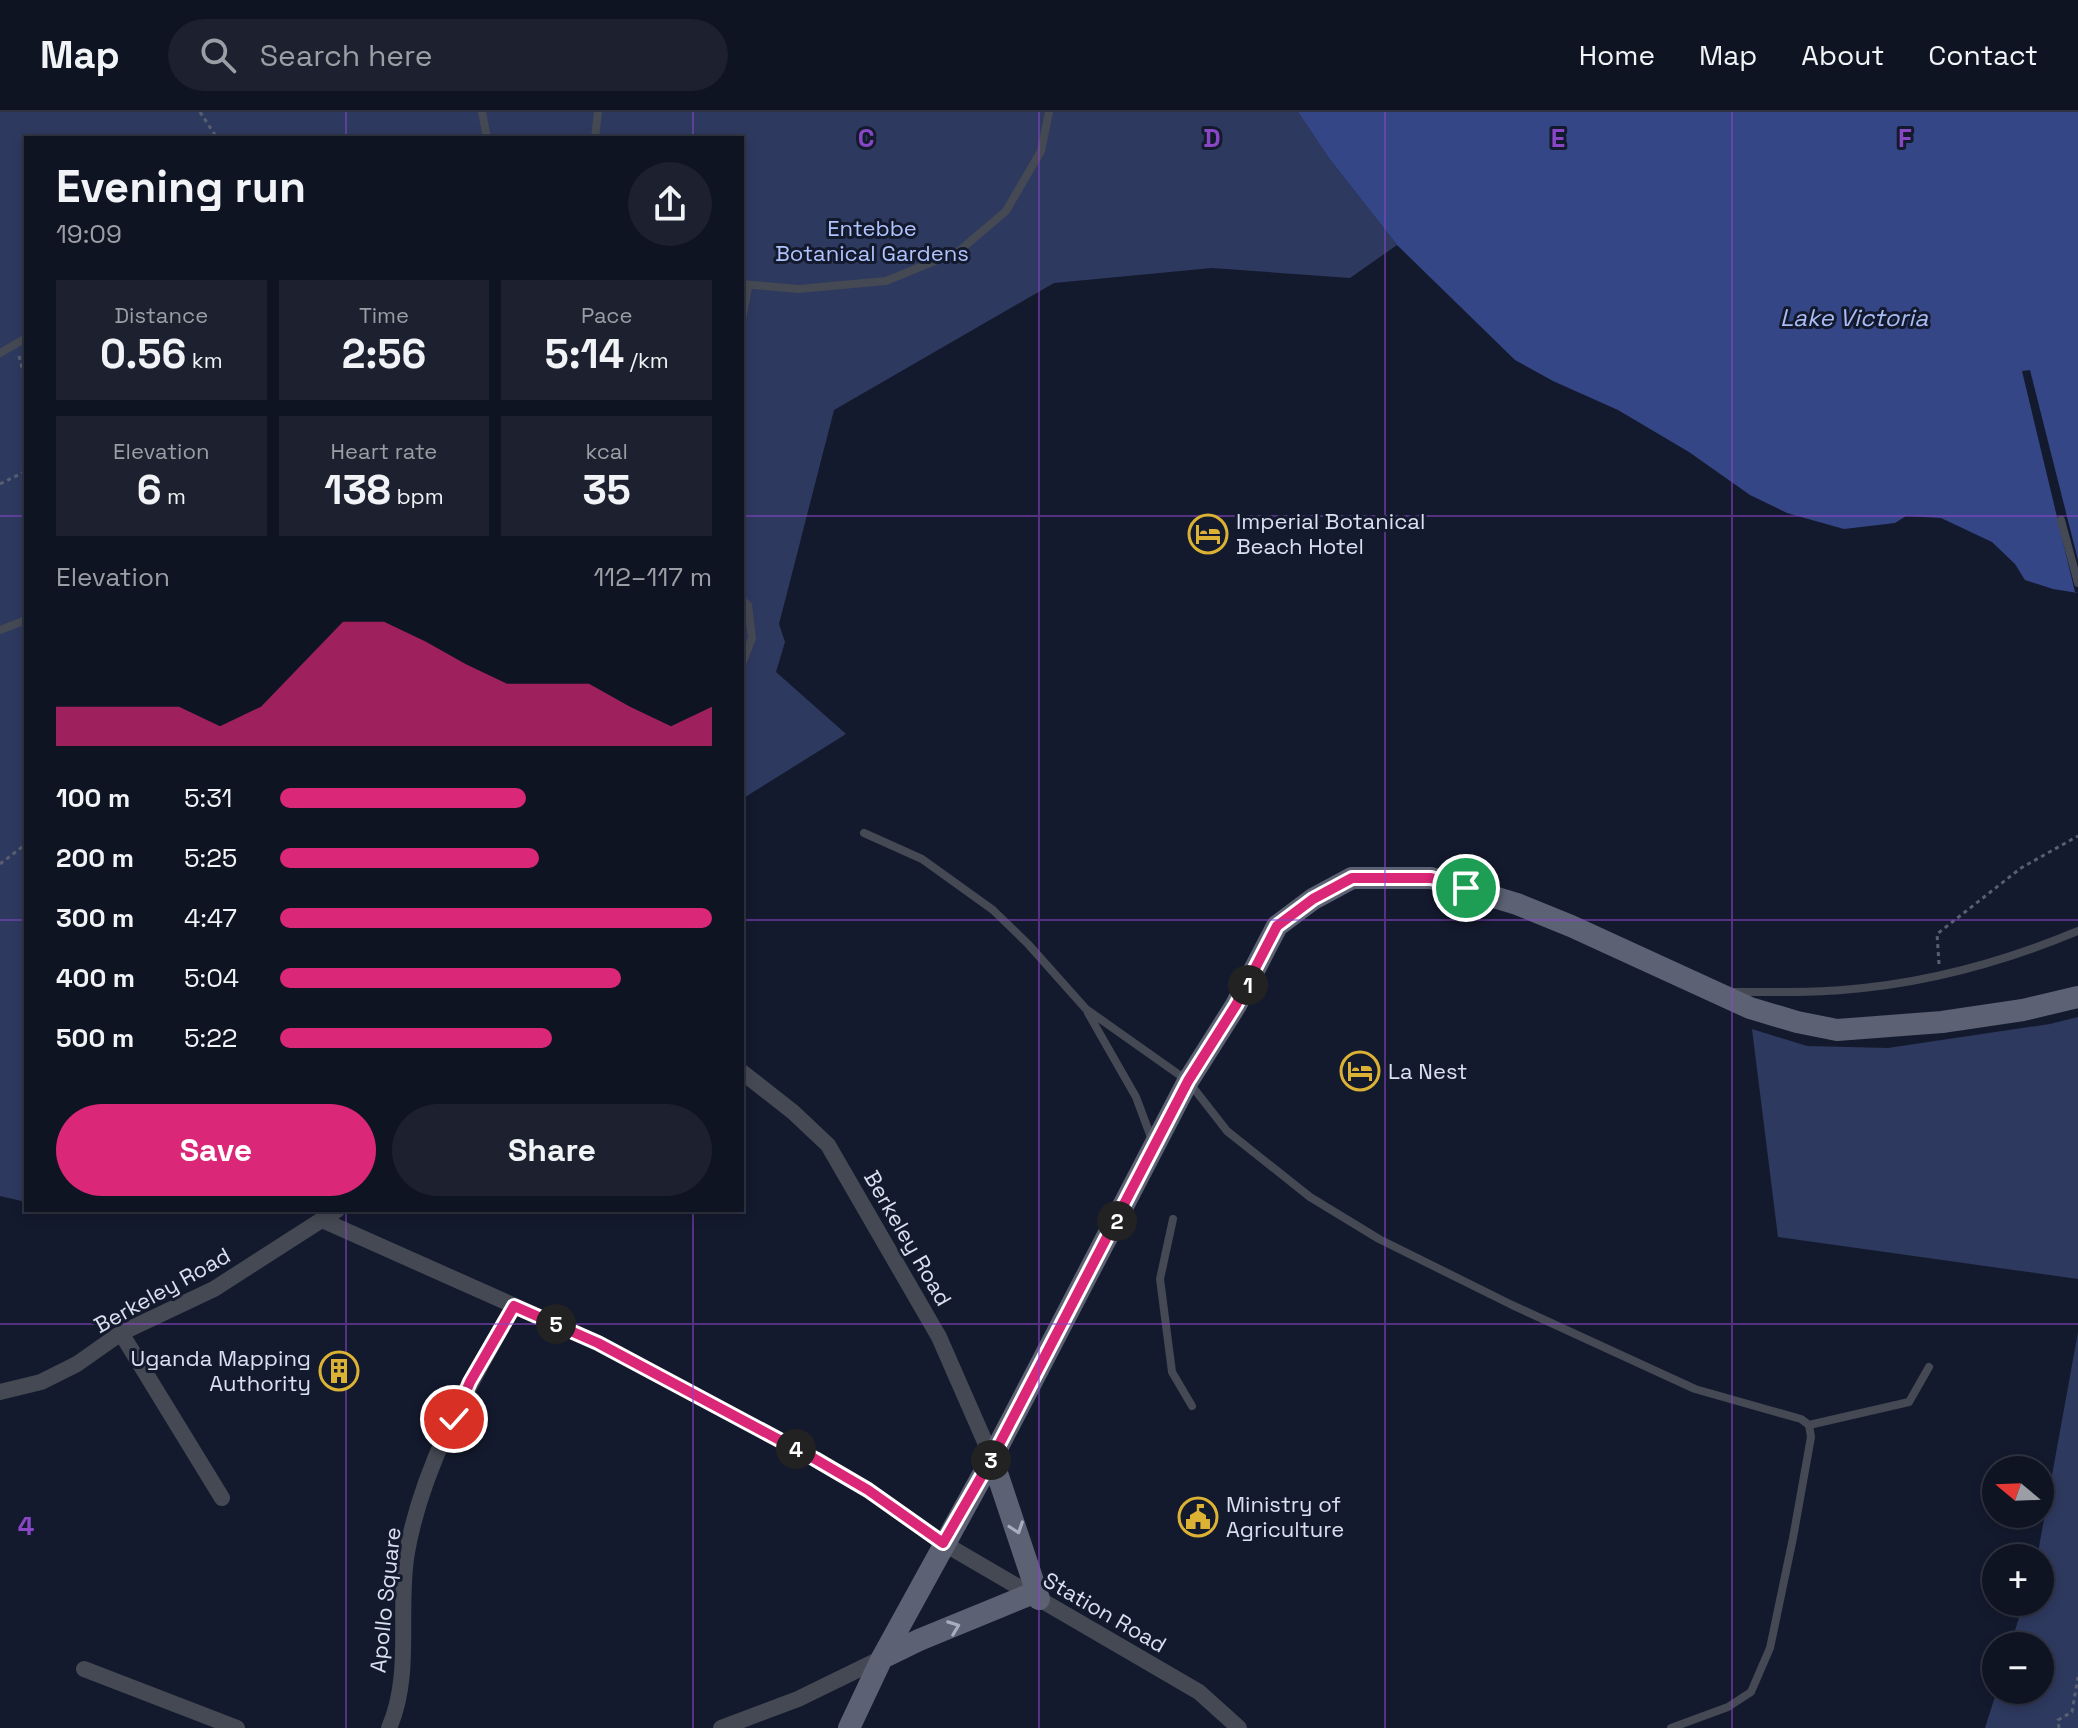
<!DOCTYPE html>
<html lang="en">
<head>
<meta charset="utf-8">
<style>
	:root { --surface:#0f1422; --page:#1d212f; --text:#f1f3f6; --muted:#9b9ea5; --line:#2f3340; --accent:#db2777 }
	body { margin:0; font-family:"Space Grotesk",sans-serif; background:var(--page); color:var(--text); height:100vh; display:flex; flex-direction:column; font-size:30px; white-space:nowrap }
	* { box-sizing:border-box; margin:0 }
	p { font-size:26px; color:var(--muted) }
	.icon { flex:none; width:44px; height:44px; fill:none; stroke:currentColor; stroke-width:2; stroke-linecap:round; stroke-linejoin:round }
	.map { position:relative; flex:1; overflow:hidden }
	.side { position:absolute; left:24px; top:24px; width:720px; height:1076px; display:flex; flex-direction:column; background:var(--surface); border-radius:0px; box-shadow:0 4px 12px #0003,0 0 0 2px var(--line) }
	.side>* { flex:none }
	.needle { width:52px; rotate:289deg }
	.controls { position:absolute; left:1982px; top:1344px; display:grid; gap:16px }
	.controls a { display:grid; place-items:center; width:72px; height:72px; border-radius:50%; background:var(--surface); box-shadow:0 4px 12px #0003,0 0 0 2px var(--line); font-size:40px }
	.pin { position:absolute; display:grid; place-items:center; width:68px; height:68px; color:#fff; margin:-34px; border:4px solid #fff; border-radius:50%; box-shadow:0 2px 8px #0007 }
	.km { position:absolute; width:40px; height:40px; margin:-20px; border-radius:50%; background:#222; color:#fff; font-size:22px; line-height:40px; text-align:center }
	.round { display:grid; place-items:center; flex:none; width:84px; height:84px; border-radius:42px; background:var(--page) }
	.summary { display:flex; align-items:center; justify-content:space-between; height:136px; padding:0 32px }
	h1 { font-size:44px; font-weight:800; line-height:60px }
	.metrics { display:grid; grid-template-columns:repeat(3,1fr); gap:12px; height:136px; padding:8px 32px }
	.metrics div { display:grid; align-content:center; border-radius:0px; background:var(--page); text-align:center }
	.metrics b { font-size:40px; font-weight:800 }
	.metrics small { font-size:22px; font-weight:400 }
	.metrics p { font-size:22px }
	.chart { height:224px; padding:16px 32px }
	.chart p { display:flex; justify-content:space-between }
	.chart svg { width:100%; height:144px; margin-top:8px; fill:var(--accent); opacity:.7 }
	.action { display:flex; gap:16px; margin-top:auto; padding:16px 32px }
	.action a { flex:1; height:92px; border-radius:48px; background:var(--accent); color:#fff; font-size:32px; font-weight:800; line-height:92px; text-align:center }
	.action a+a { background:var(--page); color:var(--text) }
	ul { padding:0 32px; list-style:none; font-size:26px }
	li { display:grid; grid-template-columns:128px 96px 1fr; align-items:center; height:60px }
	li i { height:20px; border-radius:10px; background:var(--accent) }
	header { display:flex; align-items:center; gap:48px; box-sizing:border-box; height:112px; padding:0 40px; background:var(--surface); border-bottom:2px solid var(--line) }
	header strong { font-size:38px }
	nav { display:flex; gap:44px; margin-inline-start:auto; font-size:28px }
	.search { width:560px; height:72px; background:var(--page); display:flex; align-items:center; gap:20px; box-sizing:border-box; padding:0 28px; border-radius:44px; color:var(--muted); font-size:30px }
	.map>svg:first-child { display:block }
	.green { fill:#2e395f }
	.water { fill:#354686 }
	.pier { fill:#141a2e }
	.lines { fill:none; stroke-linecap:round; stroke-linejoin:round }
	.path { stroke:#595f71; stroke-width:3; stroke-dasharray:4 4; stroke-linecap:butt }
	.lane { stroke:#454953; stroke-width:8 }
	.street { stroke:#454953; stroke-width:16 }
	.secondary { stroke:#5c6273; stroke-width:22 }
	.oneway { stroke:#a8aebd }
	.route-casing { stroke:#fff; stroke-width:16 }
	.route { stroke:#db2777; stroke-width:10 }
	.grid { fill:none; stroke:#8947c6; stroke-width:2; stroke-opacity:0.55 }
	.labels { text-anchor:middle; dominant-baseline:central; stroke-width:6; stroke-linejoin:round; paint-order:stroke }
	.park-label { font-size:22px; fill:#b0c3fc; stroke:#141a2e }
	.poi-label { font-size:22px; fill:#dbe0ef; stroke:#141a2e; text-anchor:start }
	.street-label { font-size:22px; fill:#dbe0ef; stroke:#141a2e }
	.water-label { font-size:24px; font-style:italic; fill:#a9bcf5; stroke:#141a2e }
	.grid-label { font-size:26px; text-anchor:middle; font-weight:bold; fill:#8947c6; stroke:#141a2e; stroke-width:6; stroke-linejoin:round; paint-order:stroke }
</style>
</head>
<body>
<header>
<strong>Map</strong>
<div class="search"><svg class="icon" aria-label="search" viewBox="0 0 24 24"><circle cx="10" cy="10" r="6"/><path d="M15 15l6 6"/></svg>Search here</div>
<nav><a>Home</a><a>Map</a><a>About</a><a>Contact</a></nav>
</header>
<div class="map">
<svg width="2078" height="1616" viewBox="0 0 2078 1616">
	<rect width="100%" height="100%" fill="#141a2e"/>
	<path class="green" d="M0 0H1298L1328 45 1397 133 1350 166 1212 156 1054 171 834 298 779 512 785 530 776 560 846 622 742 687V26H26V1090L0 1084Z
		M2078 905V1167L1778 1125 1752 917 1807 934 1888 936 2050 912Z
		M2078 1220V1616H1985L1997 1578H2040V1534H2010L2024 1490H2040V1446H2037Z"/>
	<path class="water" d="M1298 0H2078V481L2053 477 2025 468 2015 452 1992 430 1941 406 1906 404 1895 411 1844 417 1787 401 1750 383 1689 340 1618 298 1553 269 1515 248 1397 133 1328 45Z"/>
	<path class="pier" d="M2030 258 2078 448V481L2075 480 2022 259Z"/>
	<g class="lines">
		<path class="path" d="M200 0 217 26
			M19 244 26 271 24 284 26 290
			M0 372 26 359
			M0 752 26 732
			M1939 852 1937 822 2021 756 2078 724
			M2059 1616 2058 1608 2072 1600 2078 1565"/>
		<path class="lane" d="M482 0 487 26
			M595 26 598 0
			M742 172 798 177 886 169 959 139 1006 99 1041 39 1049 0
			M742 208 748 175
			M0 241 26 226
			M2061 408 2078 471
			M742 488 748 493 752 526 742 552
			M0 518 26 508
			M864 721 922 747 993 798 1028 832 1086 897 1188 969 1227 1019 1310 1085 1379 1127 1512 1193 1695 1277 1801 1307 1809 1313 1811 1325 1793 1426 1770 1536 1751 1580 1728 1595 1671 1616
			M1732 880C1768 880 1805 881 1842 878 1923 872 2004 850 2078 819
			M1088 901 1136 985 1152 1028
			M1173 1107 1160 1167 1172 1260 1192 1294
			M1809 1313 1909 1290 1929 1255"/>
		<path class="street" d="M742 960 793 1000 828 1033 939 1225 992 1346
			M322 1108 598 1231 815 1347 868 1378 943 1431 1199 1580 1239 1616
			M121 1221 222 1386
			M0 1280 41 1270 77 1252 121 1221 214 1177 337 1098
			M84 1557 237 1616
			M389 1616C413 1562 397 1497 407 1440 423 1351 470 1272 514 1194
			M721 1616 798 1587 882 1546"/>
		<path class="secondary" d="M992 1346 1039 1487
			M882 1546 919 1528 1031 1482
			M849 1616 882 1546 992 1346 1188 969 1236 893 1277 814 1313 787 1352 766H1431L1517 792 1571 814 1750 896 1797 910 1837 918 1942 910 2023 898 2078 885"/>
	</g>
	<defs><path id="oneway-chevron" d="M-2-3.5L2.5 0L-2 3.5" fill="none" stroke-width="1.6" stroke-linecap="round" stroke-linejoin="round" transform="scale(2)"/></defs>
	<g class="oneway">
		<use href="#oneway-chevron" transform="translate(1017 1416) rotate(71)"/>
		<use href="#oneway-chevron" transform="translate(954 1515) rotate(-21)"/>
	</g>
	<g class="lines">
		<defs>
			<path id="route" d="M454 1307 470 1270 514 1194 598 1231 815 1347 868 1378 943 1431 992 1346 1188 969 1236 893 1277 814 1313 787 1352 766H1431L1466 776"/>
		</defs>
		<use href="#route" class="route-casing"/>
		<use href="#route" class="route"/>
	</g>
	<path class="grid" d="M346 0V26M693 0V26M1039 0V1616M1385 0V1616M1732 0V1616M0 404H26M742 404H2078M0 808H26M742 808H2078M346 1098V1616M693 1098V1616M0 1212H2078"/>
	<defs>
		<symbol id="hotel-ring" viewBox="-11 -11 22 22"><circle r="9.5" fill="#141a2e" stroke="#dbb233" stroke-width="1.5"/><path d="M-6-4.5h1.5V1H6V5H4.5V3h-9V5H-6ZM-4 0a1.8 1.8 0 1 1 3.6 0ZM.5 0V-2.5h3Q6-2.5 6 0Z" fill="#dbb233"/></symbol>
		<symbol id="building-ring" viewBox="-11 -11 22 22"><circle r="9.5" fill="#141a2e" stroke="#dbb233" stroke-width="1.5"/><path d="M-4-6H4V6H1V3H-1V6H-4ZM-2.5-4.3h1.7v1.8h-1.7ZM.8-4.3h1.7v1.8H.8ZM-2.5-1h1.7V.8h-1.7ZM.8-1h1.7V.8H.8Z" fill="#dbb233"/></symbol>
		<symbol id="civic-ring" viewBox="-11 -11 22 22"><circle r="9.5" fill="#141a2e" stroke="#dbb233" stroke-width="1.5"/><path d="M-.6-6.5H3V-4.5H.6V-3L4-1V1h2V6H-6V1h2V-1L-.6-3ZM-1.2 2.5V6h2.4V2.5Z" fill="#dbb233"/></symbol>
	</defs>
	<g fill-rule="evenodd">
		<use href="#hotel-ring" x="1186" y="400" width="44" height="44"/>
		<use href="#hotel-ring" x="1338" y="937" width="44" height="44"/>
		<use href="#building-ring" x="317" y="1237" width="44" height="44"/>
		<use href="#civic-ring" x="1176" y="1383" width="44" height="44"/>
	</g>
	<g class="labels">
		<g class="park-label">
			<text x="872" y="116">Entebbe<tspan x="872" dy="25">Botanical Gardens</tspan></text>
		</g>
		<g class="poi-label">
			<text x="1236" y="409">Imperial Botanical<tspan x="1236" dy="25">Beach Hotel</tspan></text>
			<text x="1388" y="959">La Nest</text>
			<text x="311" y="1246" text-anchor="end">Uganda Mapping<tspan x="311" dy="25">Authority</tspan></text>
			<text x="1226" y="1392">Ministry of<tspan x="1226" dy="25">Agriculture</tspan></text>
		</g>
		<g class="street-label">
			<text transform="translate(908 1126) rotate(60)">Berkeley Road</text>
			<text transform="translate(162 1178) rotate(-29)">Berkeley Road</text>
			<text transform="translate(385 1488) rotate(-84)">Apollo Square</text>
			<text transform="translate(1105 1500) rotate(30)">Station Road</text>
		</g>
		<g class="water-label">
			<text x="1854" y="205">Lake Victoria</text>
		</g>
	</g>
	<g class="grid-label">
		<text x="866" y="35">C</text>
		<text x="1212" y="35">D</text>
		<text x="1558" y="35">E</text>
		<text x="1905" y="35">F</text>
		<text x="26" y="1423">4</text>
	</g>
</svg>
<div class="controls">
<a><svg class="needle" viewBox="-14 -14 28 28"><path d="M0-13l5 13h-10z" fill="#e53935"/><path d="M0 13l5-13h-10z" fill="#9b9ea5"/></svg></a>
<a>+</a>
<a>−</a>
</div>
<div class="pin" style="left:1466px;top:776px;background:#1e9e55"><svg class="icon" aria-label="arrive" viewBox="0 0 24 24"><path d="M6 21V4h12l-3 4 3 4H6"/></svg></div>
<div class="pin" style="left:454px;top:1307px;background:#d93025"><svg class="icon" aria-label="check" viewBox="0 0 24 24"><path d="M5 12l5 5 9-10"/></svg></div>
<b class="km" style="left:1248px;top:873px">1</b>
<b class="km" style="left:1117px;top:1109px">2</b>
<b class="km" style="left:991px;top:1348px">3</b>
<b class="km" style="left:796px;top:1337px">4</b>
<b class="km" style="left:556px;top:1212px">5</b>
<section class="side">
<div class="summary"><div><h1>Evening run</h1><p>19:09</p></div><a class="round"><svg class="icon" aria-label="share" viewBox="0 0 24 24"><path d="M12 15V3M7 8l5-5 5 5M5 13v7h14v-7"/></svg></a></div>
<div class="metrics">
<div><p>Distance</p><b>0.56<small> km</small></b></div>
<div><p>Time</p><b>2:56</b></div>
<div><p>Pace</p><b>5:14<small> /km</small></b></div>
</div>
<div class="metrics">
<div><p>Elevation</p><b>6<small> m</small></b></div>
<div><p>Heart rate</p><b>138<small> bpm</small></b></div>
<div><p>kcal</p><b>35</b></div>
</div>
<div class="chart"><p><span>Elevation</span>112–117 m</p>
<svg viewBox="0 0 160 44" preserveAspectRatio="none"><path d="M0 44V32L10 32L20 32L30 32L40 38L50 32L60 19L70 6L80 6L90 12L100 19L110 25L120 25L130 25L140 32L150 38L160 32V44z"/></svg>
</div>
<ul>
<li><b>100 m</b>5:31<i style="width:57%"></i></li>
<li><b>200 m</b>5:25<i style="width:60%"></i></li>
<li><b>300 m</b>4:47<i style="width:100%"></i></li>
<li><b>400 m</b>5:04<i style="width:79%"></i></li>
<li><b>500 m</b>5:22<i style="width:63%"></i></li>
</ul>
<div class="action"><a>Save</a><a>Share</a></div>
</section>
</div>
</body>
</html>
